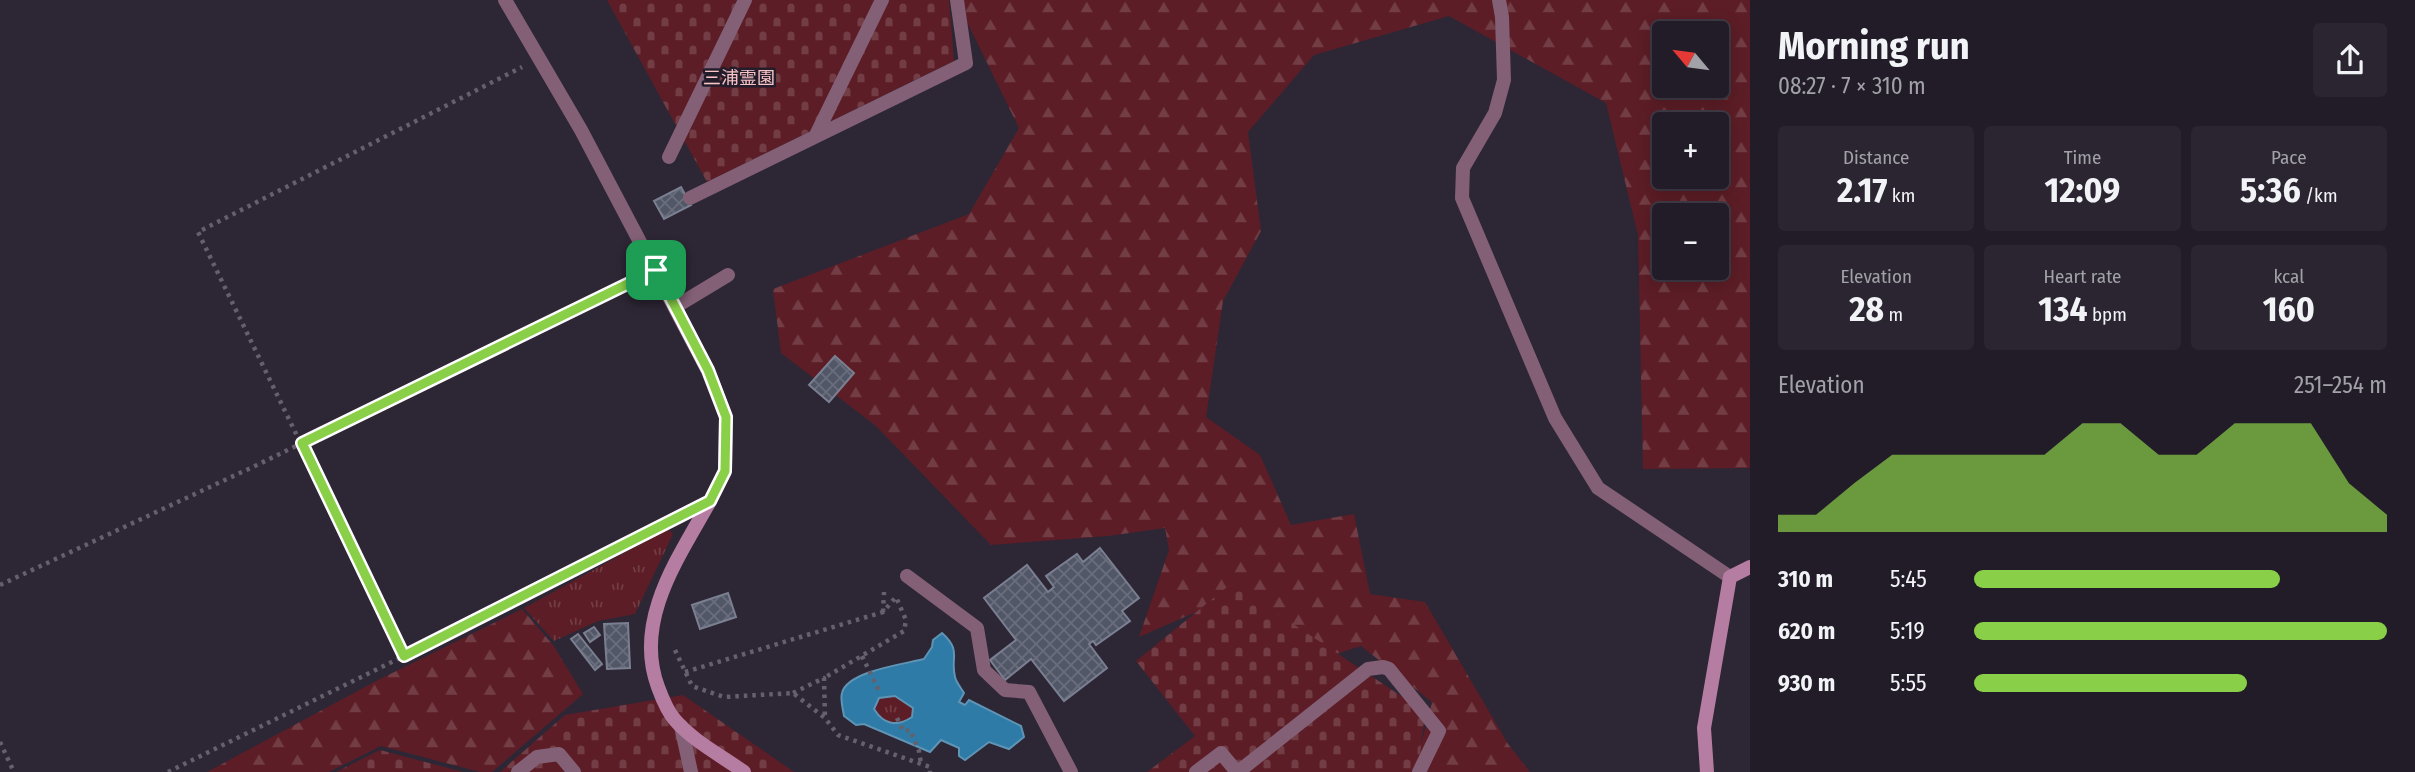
<!DOCTYPE html>
<html lang="en">
<head>
<meta charset="utf-8">
<style>
	:root { --surface:#221c28; --page:#2a2530; --text:#f1f3f6; --muted:#a2a1a8; --line:#3f3a45; --accent:#89cf48 }
	body { margin:0; font-family:"Fira Sans Condensed","Noto Sans JP",sans-serif; background:var(--page); color:var(--text); height:100vh; display:flex; flex-direction:column; font-size:26px; white-space:nowrap }
	* { box-sizing:border-box; margin:0 }
	p { font-size:23px; color:var(--muted) }
	.icon { flex:none; width:38px; height:38px; fill:none; stroke:currentColor; stroke-width:2; stroke-linecap:round; stroke-linejoin:round }
	.map { position:relative; flex:1; overflow:hidden }
	.drawer { display:flex; flex-direction:column; background:var(--surface); width:665px }
	.drawer>* { flex:none }
	.needle { width:46px; rotate:299deg }
	.controls { position:absolute; left:1652px; top:21px; display:grid; gap:14px }
	.controls a { display:grid; place-items:center; width:77px; height:77px; border-radius:7px; background:var(--surface); box-shadow:0 4px 18px #0003,0 0 0 2px var(--line); font-size:35px }
	.pin { position:absolute; display:grid; place-items:center; width:60px; height:60px; color:#fff; margin:-30px; border-radius:14px; box-shadow:0 4px 10px #0006 }
	.round { display:grid; place-items:center; flex:none; width:74px; height:74px; border-radius:7px; background:var(--page) }
	.summary { display:flex; align-items:center; justify-content:space-between; height:119px; padding:0 28px }
	h1 { font-size:38px; font-weight:700; line-height:52px }
	.figures { display:grid; grid-template-columns:repeat(3,1fr); gap:10px; height:119px; padding:7px 28px }
	.figures div { display:grid; align-content:center; border-radius:7px; background:var(--page); text-align:center }
	.figures b { font-size:35px; font-weight:700 }
	.figures small { font-size:19px; font-weight:400 }
	.figures p { font-size:19px }
	.chart { height:196px; padding:14px 28px }
	.chart p { display:flex; justify-content:space-between }
	.chart svg { width:100%; height:126px; margin-top:7px; fill:var(--accent); opacity:.7 }
	ul { padding:0 28px; list-style:none; font-size:23px }
	li { display:grid; grid-template-columns:112px 84px 1fr; align-items:center; height:52px }
	li i { height:18px; border-radius:9px; background:var(--accent) }
	main { display:flex; flex:1; min-height:0 }
	.map>svg:first-child { display:block }
	.grass { fill:url(#grass-tufts) }
	.forest { fill:url(#forest-firs); fill-rule:evenodd }
	.cemetery { fill:url(#cemetery-stones) }
	.water { fill:#2d7ba6; stroke:#5f94b5; stroke-width:2; fill-rule:evenodd }
	.building { fill:url(#building-cross-hatch); stroke:#7a7f91; stroke-width:2 }
	.lines { fill:none; stroke-linecap:round; stroke-linejoin:round }
	.path { stroke:#66606d; stroke-width:4.5; stroke-dasharray:3.5 5; stroke-linecap:butt }
	.lane { stroke:#836076; stroke-width:14 }
	.street { stroke:#836076; stroke-width:14 }
	.secondary { stroke:#b67da2; stroke-width:14 }
	.route-casing { stroke:#fff; stroke-width:14 }
	.route { stroke:#89cf48; stroke-width:9 }
	.labels { text-anchor:middle; dominant-baseline:central; stroke-width:5; stroke-linejoin:round; paint-order:stroke }
	.park-label { font-size:18px; fill:#fac4c7; stroke:#231d2b }
</style>
</head>
<body>
<main>
<div class="map">
<svg width="1750" height="772" viewBox="0 0 1750 772">
	<defs>
		<pattern id="grass-tufts" width="24" height="20" patternUnits="userSpaceOnUse" patternTransform="scale(1.75)"><rect width="24" height="20" fill="#5c1d26"/><path d="M3 7l-1-3M5 7V3M7 7l1-3M15 17l-1-3M17 17v-4M19 17l1-3" fill="none" stroke="#723d45"/></pattern>
		<pattern id="forest-firs" width="22" height="20" patternUnits="userSpaceOnUse" patternTransform="scale(1.75)"><rect width="22" height="20" fill="#5c1d26"/><path d="M5 1l3.5 6h-7zM16 11l3.5 6h-7z" fill="#723d45"/></pattern>
		<pattern id="cemetery-stones" width="16" height="16" patternUnits="userSpaceOnUse" patternTransform="scale(1.75)"><rect width="16" height="16" fill="#5c1d26"/><path d="M2 7V4a2 2 0 0 1 4 0v3zM10 15v-3a2 2 0 0 1 4 0v3z" fill="#723d45"/></pattern>
		<pattern id="building-cross-hatch" width="8" height="8" patternUnits="userSpaceOnUse" patternTransform="scale(1.75)"><rect width="8" height="8" fill="#525767"/><path d="M0 0l8 8M0 8l8-8" fill="none" stroke="#6a6e7c"/></pattern>
	</defs>
	<rect width="100%" height="100%" fill="#2d2635"/>
	<path class="grass" d="M668 529 673 534 635 614 598 621 554 641 524 608Z
		M895 696 913 708 912 717C897 727 884 725 874 709L879 698Z"/>
	<path class="forest" d="M964 0H1750V468L1643 469 1638 235 1606 103 1449 16 1314 55 1248 132 1261 231 1223 301 1206 417 1260 455 1291 525 1354 514 1370 594 1425 602 1508 744 1530 772H1414L1432 702 1361 646 1293 668 1221 601 1139 637 1169 550 1165 528 1108 536 991 545 876 426 781 353 773 289 969 214 1019 128 967 22ZM1664 33H1717V86H1664ZM1664 124H1717V177H1664ZM1664 215H1717V268H1664Z
		M522 609 553 645 583 694 492 772H480L381 746 329 772H207L376 681Z"/>
	<path class="cemetery" d="M607 0H949L954 61 707 182Z
		M1232 583 1425 712 1418 772H1147L1195 736 1136 661Z
		M683 695 794 772H500L565 715Z
		M380 750 463 772H336Z"/>
	<path class="water" d="M942 633C962 651 950 657 955 677 956 682 961 688 964 693L959 702 965 705 969 700 1021 726 1024 737 1009 749 989 742 965 760 959 756V748L941 740 930 752 864 724 856 725 844 716C843 709 840 699 842 693 847 671 905 664 924 659L932 647 933 640ZM895 696 913 708 912 717C897 727 884 725 874 709L879 698Z"/>
	<path class="building" d="M681 187 691 205 664 219 654 201Z
		M835 356 854 373 829 402 809 385Z
		M1100 548 1139 598 1122 611 1130 621 1096 645 1093 641 1089 644 1107 668 1064 701 1031 659 1005 680 990 660 1016 640 984 598 1027 565 1048 592 1054 587 1046 576 1077 554 1083 562Z
		M728 593 736 617 700 629 692 605Z
		M628 623 630 668 607 669 604 624Z
		M594 627 600 635 590 642 584 633Z
		M578 634 602 664 595 670 571 639Z"/>
	<g class="lines">
		<path class="path" d="M0 585 257 465 640 278
			M883 612 884 592
			M675 650 692 686 724 697 793 693 825 718 838 735 930 767V772
			M404 656 198 232 522 67
			M862 656 880 693
			M685 672 883 612 896 597 906 620 904 631 824 678
			M793 693 824 678 825 718
			M897 718 903 731 910 730 919 751 921 764
			M0 742 14 772
			M168 772 404 656 675 519"/>
		<path class="lane" d="M815 137 882 0
			M669 157 745 0
			M690 198 966 63 957 0
			M675 307 728 275
			M681 726 691 772
			M518 772 537 757 559 754 574 772
			M1196 772 1221 753 1237 772
			M1238 772 1368 669 1383 667 1389 669 1439 731 1419 772"/>
		<path class="street" d="M505 0 581 130 708 371 726 417 725 471 710 501
			M1499 0 1502 17 1504 80 1495 113 1463 168 1462 198 1555 418 1598 488 1730 577
			M907 576 977 628 984 670 1005 690 1029 692 1071 772"/>
		<path class="secondary" d="M710 501C679 557 633 620 658 687 662 698 667 711 675 720 693 741 722 756 744 772
			M1707 772 1704 728 1730 577 1750 567"/>
	</g>
	<g class="lines">
		<defs>
			<path id="route" d="M656 270 708 370 726 417 725 471 710 501 404 656 302 443Z"/>
		</defs>
		<use href="#route" class="route-casing"/>
		<use href="#route" class="route"/>
	</g>
	<g class="labels">
		<g class="park-label">
			<text x="739" y="78">三浦霊園</text>
		</g>
	</g>
</svg>
<div class="controls">
<a><svg class="needle" viewBox="-14 -14 28 28"><path d="M0-13l5 13h-10z" fill="#e53935"/><path d="M0 13l5-13h-10z" fill="#a2a1a8"/></svg></a>
<a>+</a>
<a>−</a>
</div>
<div class="pin" style="left:656px;top:270px;background:#1e9e55"><svg class="icon" aria-label="arrive" viewBox="0 0 24 24"><path d="M6 21V4h12l-3 4 3 4H6"/></svg></div>
</div>
<section class="drawer">
<div class="summary"><div><h1>Morning run</h1><p>08:27 · 7 × 310 m</p></div><a class="round"><svg class="icon" aria-label="share" viewBox="0 0 24 24"><path d="M12 15V3M7 8l5-5 5 5M5 13v7h14v-7"/></svg></a></div>
<div class="figures">
<div><p>Distance</p><b>2.17<small> km</small></b></div>
<div><p>Time</p><b>12:09</b></div>
<div><p>Pace</p><b>5:36<small> /km</small></b></div>
</div>
<div class="figures">
<div><p>Elevation</p><b>28<small> m</small></b></div>
<div><p>Heart rate</p><b>134<small> bpm</small></b></div>
<div><p>kcal</p><b>160</b></div>
</div>
<div class="chart"><p><span>Elevation</span>251–254 m</p>
<svg viewBox="0 0 160 44" preserveAspectRatio="none"><path d="M0 44V38L10 38L20 27L30 17L40 17L50 17L60 17L70 17L80 6L90 6L100 17L110 17L120 6L130 6L140 6L150 27L160 38V44z"/></svg>
</div>
<ul>
<li><b>310 m</b>5:45<i style="width:74%"></i></li>
<li><b>620 m</b>5:19<i style="width:100%"></i></li>
<li><b>930 m</b>5:55<i style="width:66%"></i></li>
</ul>
</section>
</main>
</body>
</html>
